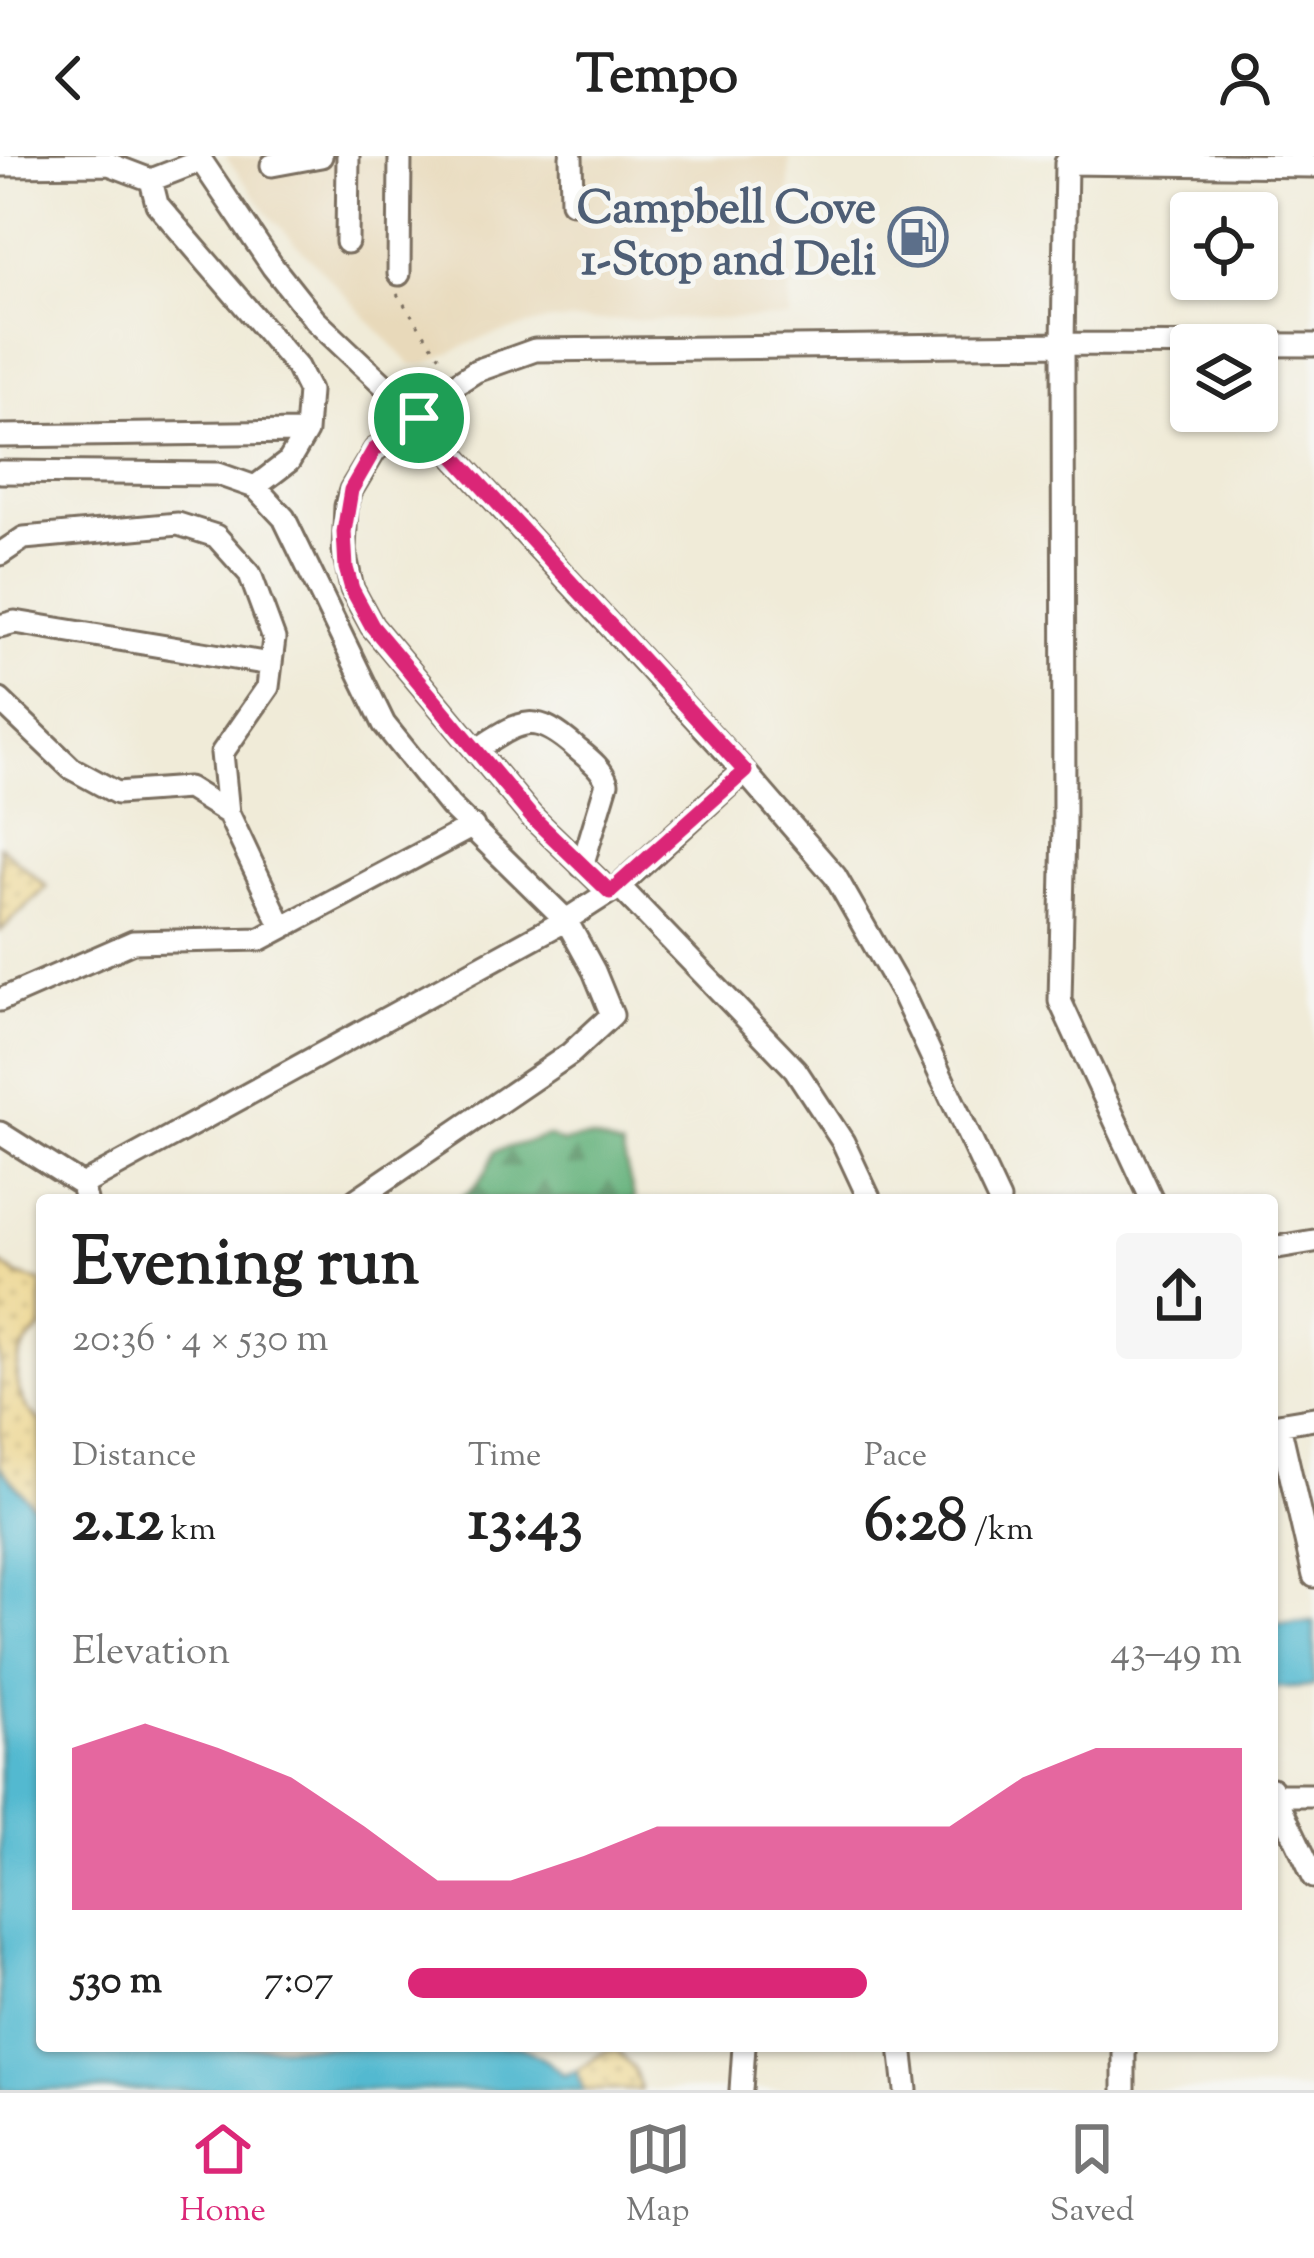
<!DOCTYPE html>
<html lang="en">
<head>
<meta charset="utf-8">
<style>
	:root { --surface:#fff; --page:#f6f6f6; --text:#222; --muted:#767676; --line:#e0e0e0; --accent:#db2777 }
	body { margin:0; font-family:"Sorts Mill Goudy",serif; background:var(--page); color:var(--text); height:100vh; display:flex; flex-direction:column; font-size:45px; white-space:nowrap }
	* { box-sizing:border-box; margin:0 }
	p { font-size:39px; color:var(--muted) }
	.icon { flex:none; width:66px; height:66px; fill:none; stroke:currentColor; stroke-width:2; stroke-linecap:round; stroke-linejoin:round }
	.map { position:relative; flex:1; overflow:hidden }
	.drawer { position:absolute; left:36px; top:1038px; width:1242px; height:858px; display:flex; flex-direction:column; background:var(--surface); border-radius:12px; box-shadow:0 3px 9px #0004 }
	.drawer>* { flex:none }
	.buttons { position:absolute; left:1170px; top:36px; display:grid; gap:24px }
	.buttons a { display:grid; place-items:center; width:108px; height:108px; border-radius:12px; background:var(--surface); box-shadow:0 3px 9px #0004; font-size:60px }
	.pin { position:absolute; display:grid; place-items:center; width:102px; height:102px; color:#fff; margin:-51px; border:6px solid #fff; border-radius:50%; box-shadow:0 3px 12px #0007 }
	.round { display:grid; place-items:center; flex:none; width:126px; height:126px; border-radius:12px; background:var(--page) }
	.summary { display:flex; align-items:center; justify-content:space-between; height:204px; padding:0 36px }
	h1 { font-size:66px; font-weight:700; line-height:90px }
	.stats { display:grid; grid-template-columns:repeat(3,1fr); gap:18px; height:204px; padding:12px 36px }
	.stats div { display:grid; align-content:center }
	.stats b { font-size:60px; font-weight:700 }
	.stats small { font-size:33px; font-weight:400 }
	.stats p { font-size:33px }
	.chart { height:336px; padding:24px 36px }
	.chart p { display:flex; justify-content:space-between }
	.chart svg { width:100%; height:216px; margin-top:12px; fill:var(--accent); opacity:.7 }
	ul { padding:0 36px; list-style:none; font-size:39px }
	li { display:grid; grid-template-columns:192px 144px 1fr; align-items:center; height:90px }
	li i { height:30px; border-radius:15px; background:var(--accent) }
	header { display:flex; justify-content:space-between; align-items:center; height:156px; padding:0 36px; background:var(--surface); font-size:54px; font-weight:700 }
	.tabs { display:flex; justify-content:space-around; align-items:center; height:168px; border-top:3px solid var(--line); background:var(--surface); font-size:33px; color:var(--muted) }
	.tabs a { display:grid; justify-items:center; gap:6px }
	.tabs .current { color:var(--accent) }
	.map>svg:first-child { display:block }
	.built { fill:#e8d9ba }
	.forest { fill:url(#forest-firs); stroke:#506e4c; stroke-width:3 }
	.sand { fill:url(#sand-dots); stroke:#94825e; stroke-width:3 }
	.water { fill:#52b9d0; stroke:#467277; stroke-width:3 }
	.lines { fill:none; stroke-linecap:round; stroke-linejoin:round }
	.minor-casing { stroke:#7a6e5f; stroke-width:27 }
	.path { stroke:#7a6e5f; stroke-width:3; stroke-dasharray:3 9; stroke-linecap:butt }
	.minor { stroke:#fff; stroke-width:21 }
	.route-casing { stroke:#fff; stroke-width:24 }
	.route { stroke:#db2777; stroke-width:15 }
	.labels { text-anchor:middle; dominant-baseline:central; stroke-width:10; stroke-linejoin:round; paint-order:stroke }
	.service-label { font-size:45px; font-weight:bold; fill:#4e5e75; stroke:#f6f6f2; text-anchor:end }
</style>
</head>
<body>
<header><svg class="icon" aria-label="back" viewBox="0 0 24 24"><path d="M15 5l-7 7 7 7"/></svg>Tempo<svg class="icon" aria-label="person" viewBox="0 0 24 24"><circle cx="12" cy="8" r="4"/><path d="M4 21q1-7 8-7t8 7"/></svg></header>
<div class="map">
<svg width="1314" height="1934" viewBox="0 0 1314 1934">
	<defs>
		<pattern id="forest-firs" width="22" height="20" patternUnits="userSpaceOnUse" patternTransform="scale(3)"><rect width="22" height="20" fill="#64b17a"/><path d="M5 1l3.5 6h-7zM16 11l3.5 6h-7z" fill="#549063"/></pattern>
		<pattern id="sand-dots" width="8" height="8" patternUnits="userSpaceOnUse" patternTransform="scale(3)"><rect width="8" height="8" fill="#eeda9e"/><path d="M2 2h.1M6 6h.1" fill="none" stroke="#cdbb88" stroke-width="1.8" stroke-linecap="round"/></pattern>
	</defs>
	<rect width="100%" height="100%" fill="#f6f6f2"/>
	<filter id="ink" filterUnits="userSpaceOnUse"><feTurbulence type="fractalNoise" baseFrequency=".00833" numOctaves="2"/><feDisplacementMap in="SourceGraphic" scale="24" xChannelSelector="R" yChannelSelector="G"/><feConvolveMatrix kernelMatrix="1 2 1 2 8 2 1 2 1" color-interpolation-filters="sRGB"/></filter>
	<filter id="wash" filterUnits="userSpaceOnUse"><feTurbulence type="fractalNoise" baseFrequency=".004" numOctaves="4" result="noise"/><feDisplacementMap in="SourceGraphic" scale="48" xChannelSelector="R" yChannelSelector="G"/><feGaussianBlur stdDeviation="2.7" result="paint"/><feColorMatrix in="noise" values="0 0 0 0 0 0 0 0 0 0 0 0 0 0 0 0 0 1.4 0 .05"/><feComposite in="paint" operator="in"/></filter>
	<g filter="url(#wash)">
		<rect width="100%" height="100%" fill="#f0ebd8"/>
		<path class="built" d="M225 0H789V162L546 165 480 183 425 208H410L271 61Z"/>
		<path class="forest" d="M548 980 562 987C587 978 598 983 622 993L635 1044H456C478 1032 487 1018 495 995Z"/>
		<path class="sand" d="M0 690 47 731 0 775Z
			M0 1107 17 1119 42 1126V1173C9 1195 9 1244 42 1267V1360L0 1311Z
			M617 1894 634 1912 641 1934H584L576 1915 605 1895Z"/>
		<path class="water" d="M0 1311 42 1360V1890H521L548 1906 564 1919 576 1915 584 1934H0Z
			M1314 1466V1530L1272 1532V1468Z"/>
	</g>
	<g filter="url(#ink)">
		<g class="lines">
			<defs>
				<path id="minor" d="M198 0 273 111 315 164 419 262 744 615 835 720 902 837 999 1044
					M571 0 572 46
					M0 9 109 8 151 24 200 5
					M272 9 321 0
					M151 24 157 48 297 211 309 235 306 276 289 305 255 331
					M347 86 348 0
					M399 118 400 0
					M0 280 306 276
					M0 316 218 318 255 331 284 362 384 568 450 650 566 764 594 815 612 859 570 898 356 1044
					M0 398 24 382 178 368 216 380 250 418 274 483 268 531 222 597 228 657 282 771
					M0 470 15 466 270 508
					M0 544 71 612 117 637 188 632 228 657
					M476 594C520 566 533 553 576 592 588 602 602 612 607 627L582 710
					M619 730 795 913 843 986 870 1044
					M610 736 531 660 372 470 352 433 344 395 346 350 351 334 375 294 419 262 448 233 476 215 535 194 1063 188 1314 189
					M0 844 133 786 261 783 473 670
					M0 977 82 1029 86 1044
					M82 1029 566 764 619 730 744 615
					M1152 1044 1060 845 1064 669 1063 188 1066 7 1314 10
					M1272 1092 1314 1085
					M1279 1268 1314 1420
					M1272 1269 1314 1262
					M1272 1633 1314 1721
					M1272 1639H1314
					M901 1890 906 1934
					M741 1934 744 1890
					M1124 1934V1890"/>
			</defs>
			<use href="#minor" class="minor-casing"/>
			<path class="path" d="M397 138 443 205"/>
			<use href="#minor" class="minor"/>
		</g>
	</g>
	<g class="lines" filter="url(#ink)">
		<defs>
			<path id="route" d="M419 262 745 615 610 736 531 660 372 470 352 433 346 412 344 376 351 334 374 294Z"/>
		</defs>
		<use href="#route" class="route-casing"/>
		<use href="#route" class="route"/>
	</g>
	<defs>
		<symbol id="fuel-ring" viewBox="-11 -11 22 22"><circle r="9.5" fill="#f6f6f2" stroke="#5c6f8a" stroke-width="1.5"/><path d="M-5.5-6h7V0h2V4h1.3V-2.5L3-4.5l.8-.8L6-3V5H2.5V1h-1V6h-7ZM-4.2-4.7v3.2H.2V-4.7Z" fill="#5c6f8a"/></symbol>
	</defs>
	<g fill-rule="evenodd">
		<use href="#fuel-ring" x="885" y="48" width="66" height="66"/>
	</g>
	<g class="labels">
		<g class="service-label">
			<text x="876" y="55">Campbell Cove<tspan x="876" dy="52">1-Stop and Deli</tspan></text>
		</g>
	</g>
</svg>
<div class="buttons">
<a><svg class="icon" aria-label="locate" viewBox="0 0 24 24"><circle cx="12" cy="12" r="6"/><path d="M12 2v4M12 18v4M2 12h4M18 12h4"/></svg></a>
<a><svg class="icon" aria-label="layers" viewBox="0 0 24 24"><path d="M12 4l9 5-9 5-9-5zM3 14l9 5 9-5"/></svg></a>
</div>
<div class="pin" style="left:419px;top:262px;background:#1e9e55"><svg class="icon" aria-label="arrive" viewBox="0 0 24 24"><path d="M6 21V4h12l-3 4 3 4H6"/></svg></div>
<section class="drawer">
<div class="summary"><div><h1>Evening run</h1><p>20:36 · 4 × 530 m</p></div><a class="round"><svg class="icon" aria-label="share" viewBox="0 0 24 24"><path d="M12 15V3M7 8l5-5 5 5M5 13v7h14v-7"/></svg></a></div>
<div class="stats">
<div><p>Distance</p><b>2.12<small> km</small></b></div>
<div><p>Time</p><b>13:43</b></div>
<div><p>Pace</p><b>6:28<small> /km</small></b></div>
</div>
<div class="chart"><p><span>Elevation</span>43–49 m</p>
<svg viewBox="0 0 160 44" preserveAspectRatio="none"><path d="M0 44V11L10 6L20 11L30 17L40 27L50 38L60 38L70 33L80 27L90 27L100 27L110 27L120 27L130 17L140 11L150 11L160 11V44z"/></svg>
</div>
<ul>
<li><b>530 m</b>7:07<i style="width:55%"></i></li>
</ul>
</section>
</div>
<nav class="tabs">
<a class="current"><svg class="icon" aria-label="home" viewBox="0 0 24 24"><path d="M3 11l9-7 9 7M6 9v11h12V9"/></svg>Home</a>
<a><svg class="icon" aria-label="map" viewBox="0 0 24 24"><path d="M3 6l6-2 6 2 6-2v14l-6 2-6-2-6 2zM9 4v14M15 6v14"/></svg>Map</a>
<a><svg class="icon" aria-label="saved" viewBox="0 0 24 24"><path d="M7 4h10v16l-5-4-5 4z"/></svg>Saved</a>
</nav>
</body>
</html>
